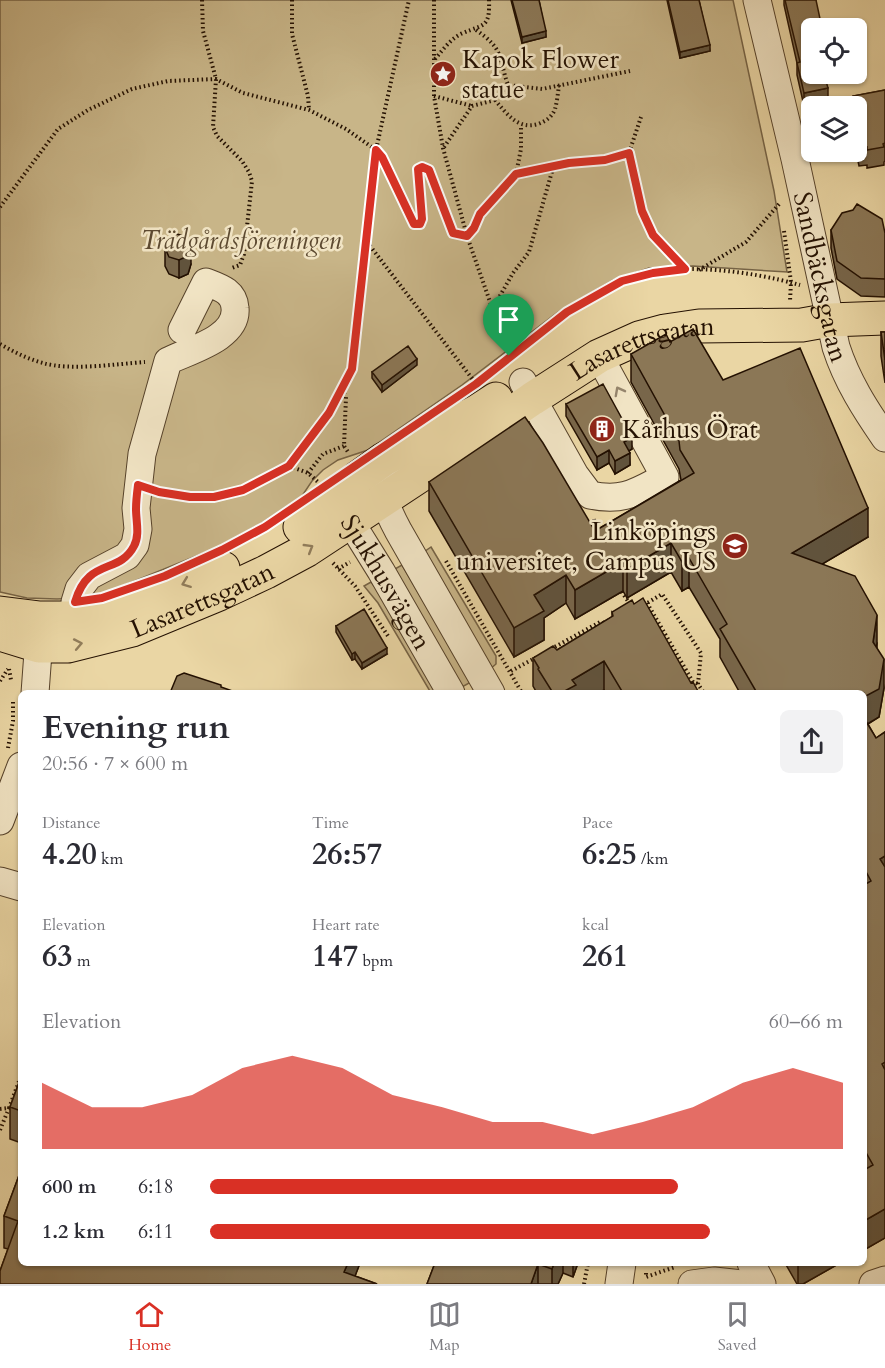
<!DOCTYPE html>
<html lang="en">
<head>
<meta charset="utf-8">
<style>
	:root { --surface:#fff; --page:#f2f2f3; --text:#2b2b33; --muted:#7c7c81; --line:#e1e1e2; --accent:#d93025 }
	body { margin:0; font-family:Cardo,serif; background:var(--page); color:var(--text); height:100vh; display:flex; flex-direction:column; font-size:22px; white-space:nowrap }
	* { box-sizing:border-box; margin:0 }
	p { font-size:20px; color:var(--muted) }
	.icon { flex:none; width:33px; height:33px; fill:none; stroke:currentColor; stroke-width:2; stroke-linecap:round; stroke-linejoin:round }
	.map { position:relative; flex:1; overflow:hidden }
	.drawer { position:absolute; left:18px; top:690px; width:849px; height:576px; display:flex; flex-direction:column; background:var(--surface); border-radius:9px; box-shadow:0 2px 4px #0004 }
	.drawer>* { flex:none }
	.fabs { position:absolute; left:801px; top:18px; display:grid; gap:12px }
	.fabs a { display:grid; place-items:center; width:66px; height:66px; border-radius:9px; background:var(--surface); box-shadow:0 2px 4px #0004; font-size:30px }
	.pin { position:absolute; display:grid; place-items:center; width:51px; height:51px; color:#fff; margin:-62px -26px; border-radius:50% 50% 50% 0; rotate:-45deg; box-shadow:0 0 6px #0007 }
	.pin .icon { rotate:45deg }
	.round { display:grid; place-items:center; flex:none; width:63px; height:63px; border-radius:9px; background:var(--page) }
	.summary { display:flex; align-items:center; justify-content:space-between; height:102px; padding:0 24px }
	h1 { font-size:33px; font-weight:800; line-height:45px }
	.stats { display:grid; grid-template-columns:repeat(3,1fr); gap:9px; height:102px; padding:6px 24px }
	.stats div { display:grid; align-content:center }
	.stats b { font-size:30px; font-weight:800 }
	.stats small { font-size:16px; font-weight:400 }
	.stats p { font-size:16px }
	.chart { height:168px; padding:12px 24px }
	.chart p { display:flex; justify-content:space-between }
	.chart svg { width:100%; height:108px; margin-top:6px; fill:var(--accent); opacity:.7 }
	ul { padding:0 24px; list-style:none; font-size:20px }
	li { display:grid; grid-template-columns:96px 72px 1fr; align-items:center; height:45px }
	li i { height:15px; border-radius:8px; background:var(--accent) }
	.menu { display:flex; justify-content:space-around; align-items:center; height:84px; border-top:2px solid var(--line); background:var(--surface); font-size:16px; color:var(--muted) }
	.menu a { display:grid; justify-items:center; gap:3px }
	.menu .active { color:var(--accent) }
	.map>svg:first-child { display:block }
	.green { fill:#c8b588; stroke:#766345; stroke-width:1.5 }
	.lines { fill:none; stroke-linecap:round; stroke-linejoin:round }
	.minor-casing { stroke:#56422a; stroke-width:29 }
	.major-casing { stroke:#241102; stroke-width:35 }
	.path { stroke:#241102; stroke-width:4; stroke-dasharray:1.5 3; stroke-linecap:butt }
	.minor { stroke:#f1e4c4; stroke-width:27 }
	.major { stroke:#ead6a4; stroke-width:33 }
	.wall { fill:#78664a; stroke:#241102; stroke-width:1.5 }
	.shaded-wall { fill:#61533c; stroke:#241102; stroke-width:1.5 }
	.building { fill:#8b7756; stroke:#241102; stroke-width:1.5 }
	.oneway { stroke:#95856d }
	.oneway2 { stroke:#917d5b }
	.route-casing { stroke:#fff; stroke-width:12 }
	.route { stroke:#d93025; stroke-width:8 }
	.labels { text-anchor:middle; dominant-baseline:central; stroke-width:5; stroke-linejoin:round; paint-order:stroke }
	.poi-label { font-size:26px; fill:#241102; stroke:#f1e4c4; text-anchor:start }
	.park-label { font-size:26px; font-style:italic; fill:#5d4a31; stroke:#f1e4c4 }
	.street-label { font-size:26px; fill:#241102; stroke:#f1e4c4 }
</style>
</head>
<body>
<div class="map">
<svg width="885" height="1284" viewBox="0 0 885 1284">
	<rect width="100%" height="100%" fill="#ead6a4"/>
	<filter id="stains"><feTurbulence type="fractalNoise" baseFrequency=".00333" numOctaves="4"/><feColorMatrix values="0 0 0 0 .2 0 0 0 0 .09 0 0 0 0 .02 0 0 0 .5 -.17"/></filter>
	<radialGradient id="worn" r=".72"><stop offset=".6" stop-color="#630" stop-opacity="0"/><stop offset="1" stop-color="#630" stop-opacity=".3"/></radialGradient>
	<path class="green" d="M0 0H733L774 191 787 272 693 266 649 268 613 280 558 312 462 385 368 450 338 460 323 470 312 481 302 496 260 524 216 548 105 593 80 598 57 599 27 598 0 592Z
		M431 547 496 656V664L490 669 421 554Z
		M402 565 471 682 462 687 393 570Z
		M371 582 378 591 438 693H431L378 603 364 586Z"/>
	<g class="lines">
		<defs>
			<g id="minor">
				<path id="s1" d="M757 0 795 159 836 347C847 381 865 409 885 438"/>
				<path d="M523 382 575 475 590 495C624 502 636 492 665 477L599 356"/>
				<path d="M425 450 388 476C377 493 391 517 399 532L491 693"/>
				<path id="s2" d="M340 505 381 571 451 693"/>
				<path d="M76 618 75 602 79 589 89 576 127 556 135 545 138 529 136 508 142 454 168 361C190 350 238 338 235 308 234 291 219 287 206 282L182 330"/>
				<path d="M35 693 40 625"/>
				<path d="M0 821 21 766"/>
				<path d="M0 881 21 887"/>
				<path d="M751 1263 762 1284"/>
				<path d="M619 1284 622 1263"/>
				<path d="M692 1284 714 1281 742 1284"/>
				<path d="M873 1284 885 1280"/>
			</g>
			<g id="major">
				<path d="M300 527 338 502 359 477 384 459 476 412 496 399"/>
				<path d="M0 613 40 618H76L100 613 149 597 223 568"/>
				<path id="s3" d="M0 634 39 646H68L132 630 219 594 266 572 307 550 427 471 532 399 599 356 639 338 665 331 699 326 802 325 830 320 885 318"/>
			</g>
		</defs>
		<use href="#minor" class="minor-casing"/>
		<use href="#major" class="major-casing"/>
		<path class="path" d="M202 0 203 31 216 79 213 127 217 136 242 161 249 172 252 181 244 254 240 265 232 268
			M292 0V34L308 96 309 110
			M434 0V96L443 148 467 236 509 356
			M476 30C505 50 498 57 508 85
			M435 59C443 50 451 38 463 33 484 24 490 28 489 0
			M434 96 472 106
			M495 100C507 114 518 130 538 124 546 121 552 117 555 109 557 102 558 93 559 85
			M444 147 472 106 495 100 508 85 542 89 630 71
			M629 153 642 211 653 235 685 269
			M516 174 521 149V125
			M0 207 58 129 88 110 132 89 168 81 216 79 243 93 309 110 346 129 376 150 382 157 414 224H420L422 219 418 169 422 167 429 170 453 233 467 236 474 228 480 214 516 174 569 163 605 160 629 153 641 117
			M784 231 791 282 790 301
			M367 242 474 381
			M699 270 746 242 780 203
			M493 308 513 273 529 252 553 168
			M0 344C14 352 28 359 43 363 70 371 116 364 145 362
			M489 373C529 339 572 305 620 282 669 259 751 271 800 285
			M342 389 346 397 344 446 348 452
			M289 466 308 473 319 483
			M308 473 323 454 344 446
			M161 493 190 497H214L243 490 289 466 329 413 342 389 352 370 356 341 376 150 409 0
			M594 519 596 536
			M232 545 275 521
			M446 561 522 693
			M333 563 355 586 388 636
			M338 569 350 562
			M619 588 630 604
			M647 603 693 682 698 684
			M644 605 662 594 701 653 698 684 704 693
			M551 649 602 621 606 627
			M9 669 11 680
			M511 671 537 657
			M0 681 8 669
			M8 748 13 721V702
			M0 1109 9 1108 21 1076
			M0 1130 9 1108
			M646 1273V1277L675 1267
			M584 1284 588 1263"/>
		<use href="#minor" class="minor"/>
		<use href="#major" class="major"/>
	</g>
	<path class="wall" d="M511 0H539L546 37 522 43Z
		M667 0H699L710 51 680 58Z
		M784 0H816L812 28 828 100 804 106 797 75V63L784 5Z
		M885 90V161L884 162V165L867 168V165L859 166 856 152V106H853V96Z
		M831 230 885 233V297L861 296 837 279 831 248Z
		M165 248 191 264 188 274 179 278 169 274 165 266Z
		M881 332H885V383L881 356Z
		M670 342 723 380 868 537 822 564 877 643V648L884 688 879 717 868 724 876 738 885 732V1238L864 1250V693H740L720 657V639L689 587 682 591 671 572 627 598 623 591 575 619 566 603 544 618V640L514 657 429 511V482L595 531 681 480 679 469 631 382V354Z
		M417 365 382 392 372 378V372Z
		M566 404 632 449 629 451 630 465 615 474 609 463 597 470 566 416Z
		M612 612 691 683 699 693H606L604 690 598 693H537L533 686V658L557 650 612 617Z
		M336 626 387 654 362 669 355 659 352 660 336 632Z
		M21 1077V1143L10 1139V1107Z
		M21 1170V1263H360L355 1276 377 1284H0V1271L8 1249 4 1248V1216Z
		M435 1263H578L573 1277 563 1273 558 1284H427Z
		M785 1263H840L803 1284H797Z"/>
	<path class="shaded-wall" d="M546 31V37L522 43V37Z
		M710 45V51L680 58V52Z
		M828 88V100L804 106V93Z
		M191 246V264L188 274 179 278V260Z
		M417 359V365L382 392V385Z
		M632 437V449L624 454V442Z
		M609 450V463L597 470V457Z
		M630 453V465L615 474V461Z
		M868 508V537L792 582V553Z
		M671 543V572L627 598V569Z
		M689 558V587L682 591V562Z
		M623 562V591L575 619V590Z
		M566 575V603L544 618V640L514 657V628L534 595Z
		M877 615V643L873 671V642Z
		M387 648V654L362 669V663Z
		M355 652V659L352 660V654Z
		M884 659V688L879 717 864 726V697Z
		M604 661V690L598 693H561L572 680Z
		M885 856V885L880 859Z
		M885 1209V1238L864 1250V1221Z
		M348 1263H360L352 1284 344 1272Z
		M554 1263H563V1273L558 1284H552V1269Z
		M573 1263H578L573 1277Z
		M798 1263H840L803 1284H798Z
		M538 1264V1284H531Z"/>
	<path class="building" d="M512 0H539L546 31 522 37Z
		M668 0H699L710 45 680 52Z
		M785 0H816L822 28H812V74H824L828 88 804 93 797 63 800 62Z
		M885 90V143L883 144 884 147 867 150V147L859 149 856 137V106H855L853 96Z
		M857 204 882 219 885 233V279L861 278 837 261 831 230 842 213 853 210Z
		M177 234 187 237 191 246 188 256 179 260 169 257 165 248 168 239Z
		M693 329 723 380 800 348 868 508 792 553 855 576 877 615 873 642 884 659 879 689 864 697V693H757L720 629 727 624 689 558 682 562 671 543 627 569 623 562 575 590 566 575 534 595 544 611 514 628 429 482 525 417 543 443 595 531 694 473 680 450 679 441 631 354 666 334 670 342Z
		M881 332H885V360Z
		M408 346 417 359 382 385 372 372Z
		M603 384 632 437 624 442 630 453 615 461 609 450 597 457 566 404Z
		M643 598 691 683 693 682 699 693H623L604 661 572 680 576 685 561 693H553L538 669 539 668 533 658 553 646 557 650 613 616 612 612 632 600 634 604Z
		M364 609 387 648 362 663 355 652 352 654 336 626Z
		M184 673 221 685V687L238 693H170L177 676Z
		M864 718 876 738 885 732V856L880 859 885 867V1062L882 1064 885 1070V1209L864 1221V1170L873 1165 864 1149V885L871 881 864 868Z
		M21 1077V1111L10 1107Z
		M21 1170V1263H348L344 1272 377 1284H0V1271L18 1221 4 1216Z
		M435 1263H554L552 1269 538 1264 531 1284H427Z"/>
	<defs><path id="oneway-chevron" d="M-2-3.5L2.5 0L-2 3.5" fill="none" stroke-width="1.6" stroke-linecap="round" stroke-linejoin="round" transform="scale(1.5)"/></defs>
	<use class="oneway" href="#oneway-chevron" transform="translate(619 391) rotate(-118)"/>
	<g class="oneway2">
		<use href="#oneway-chevron" transform="translate(309 548) rotate(-31)"/>
		<use href="#oneway-chevron" transform="translate(186 583) rotate(159)"/>
		<use href="#oneway-chevron" transform="translate(78 644) rotate(-11)"/>
	</g>
	<g class="lines">
		<defs>
			<path id="route" d="M376 150 382 157 414 224H420L422 219 418 169 422 167 429 170 453 233 467 236 474 228 480 214 516 174 569 163 605 160 629 153 642 211 653 235 685 269 653 273 622 281 567 312 476 384 265 527 222 550 165 576 102 598 75 602C88 557 119 575 134 546 140 535 136 521 136 509 136 501 137 493 138 485L159 492 190 497H214L243 490 289 466 329 413 352 369Z"/>
		</defs>
		<use href="#route" class="route-casing"/>
		<use href="#route" class="route"/>
	</g>
	<defs>
		<symbol id="sight-disc" viewBox="-11 -11 22 22"><circle r="9.5" fill="#8f2418" stroke="#f1e4c4"/><path d="M0-6L1.8-2.2L6-1.7L2.9 1.2L3.7 5.4L0 3.3L-3.7 5.4L-2.9 1.2L-6-1.7L-1.8-2.2Z" fill="#fff"/></symbol>
		<symbol id="building-disc" viewBox="-11 -11 22 22"><circle r="9.5" fill="#8f2418" stroke="#f1e4c4"/><path d="M-4-6H4V6H1V3H-1V6H-4ZM-2.5-4.3h1.7v1.8h-1.7ZM.8-4.3h1.7v1.8H.8ZM-2.5-1h1.7V.8h-1.7ZM.8-1h1.7V.8H.8Z" fill="#fff"/></symbol>
		<symbol id="university-disc" viewBox="-11 -11 22 22"><circle r="9.5" fill="#8f2418" stroke="#f1e4c4"/><path d="M0-5L7-2L0 1L-7-2ZM-4 1L0 2.5L4 1V4Q0 6-4 4Z" fill="#fff"/></symbol>
	</defs>
	<g fill-rule="evenodd">
		<use href="#sight-disc" x="428" y="59" width="30" height="30"/>
		<use href="#building-disc" x="587" y="414" width="30" height="30"/>
		<use href="#university-disc" x="720" y="531" width="30" height="30"/>
	</g>
	<g class="labels">
		<g class="poi-label">
			<text x="462" y="59">Kapok Flower<tspan x="462" dy="30">statue</tspan></text>
			<text x="622" y="429">Kårhus Örat</text>
			<text x="716" y="531" text-anchor="end">Linköpings<tspan x="716" dy="30">universitet, Campus US</tspan></text>
		</g>
		<g class="park-label">
			<text x="241" y="240">Trädgårdsföreningen</text>
		</g>
		<g class="street-label">
			<text stroke="none"><textPath href="#s1" startOffset="284">Sandbäcksgatan</textPath></text>
			<text stroke="none"><textPath href="#s3" startOffset="723">Lasarettsgatan</textPath></text>
			<text stroke="none"><textPath href="#s2" startOffset="90">Sjukhusvägen</textPath></text>
			<text stroke="none"><textPath href="#s3" startOffset="212">Lasarettsgatan</textPath></text>
		</g>
	</g>
	<rect width="100%" height="100%" filter="url(#stains)"/>
	<rect width="100%" height="100%" fill="url(#worn)"/>
</svg>
<div class="fabs">
<a><svg class="icon" aria-label="locate" viewBox="0 0 24 24"><circle cx="12" cy="12" r="6"/><path d="M12 2v4M12 18v4M2 12h4M18 12h4"/></svg></a>
<a><svg class="icon" aria-label="layers" viewBox="0 0 24 24"><path d="M12 4l9 5-9 5-9-5zM3 14l9 5 9-5"/></svg></a>
</div>
<div class="pin" style="left:509px;top:356px;background:#1e9e55"><svg class="icon" aria-label="arrive" viewBox="0 0 24 24"><path d="M6 21V4h12l-3 4 3 4H6"/></svg></div>
<section class="drawer">
<div class="summary"><div><h1>Evening run</h1><p>20:56 · 7 × 600 m</p></div><a class="round"><svg class="icon" aria-label="share" viewBox="0 0 24 24"><path d="M12 15V3M7 8l5-5 5 5M5 13v7h14v-7"/></svg></a></div>
<div class="stats">
<div><p>Distance</p><b>4.20<small> km</small></b></div>
<div><p>Time</p><b>26:57</b></div>
<div><p>Pace</p><b>6:25<small> /km</small></b></div>
</div>
<div class="stats">
<div><p>Elevation</p><b>63<small> m</small></b></div>
<div><p>Heart rate</p><b>147<small> bpm</small></b></div>
<div><p>kcal</p><b>261</b></div>
</div>
<div class="chart"><p><span>Elevation</span>60–66 m</p>
<svg viewBox="0 0 160 44" preserveAspectRatio="none"><path d="M0 44V17L10 27L20 27L30 22L40 11L50 6L60 11L70 22L80 27L90 33L100 33L110 38L120 33L130 27L140 17L150 11L160 17V44z"/></svg>
</div>
<ul>
<li><b>600 m</b>6:18<i style="width:74%"></i></li>
<li><b>1.2 km</b>6:11<i style="width:79%"></i></li>
</ul>
</section>
</div>
<nav class="menu">
<a class="active"><svg class="icon" aria-label="home" viewBox="0 0 24 24"><path d="M3 11l9-7 9 7M6 9v11h12V9"/></svg>Home</a>
<a><svg class="icon" aria-label="map" viewBox="0 0 24 24"><path d="M3 6l6-2 6 2 6-2v14l-6 2-6-2-6 2zM9 4v14M15 6v14"/></svg>Map</a>
<a><svg class="icon" aria-label="saved" viewBox="0 0 24 24"><path d="M7 4h10v16l-5-4-5 4z"/></svg>Saved</a>
</nav>
</body>
</html>
